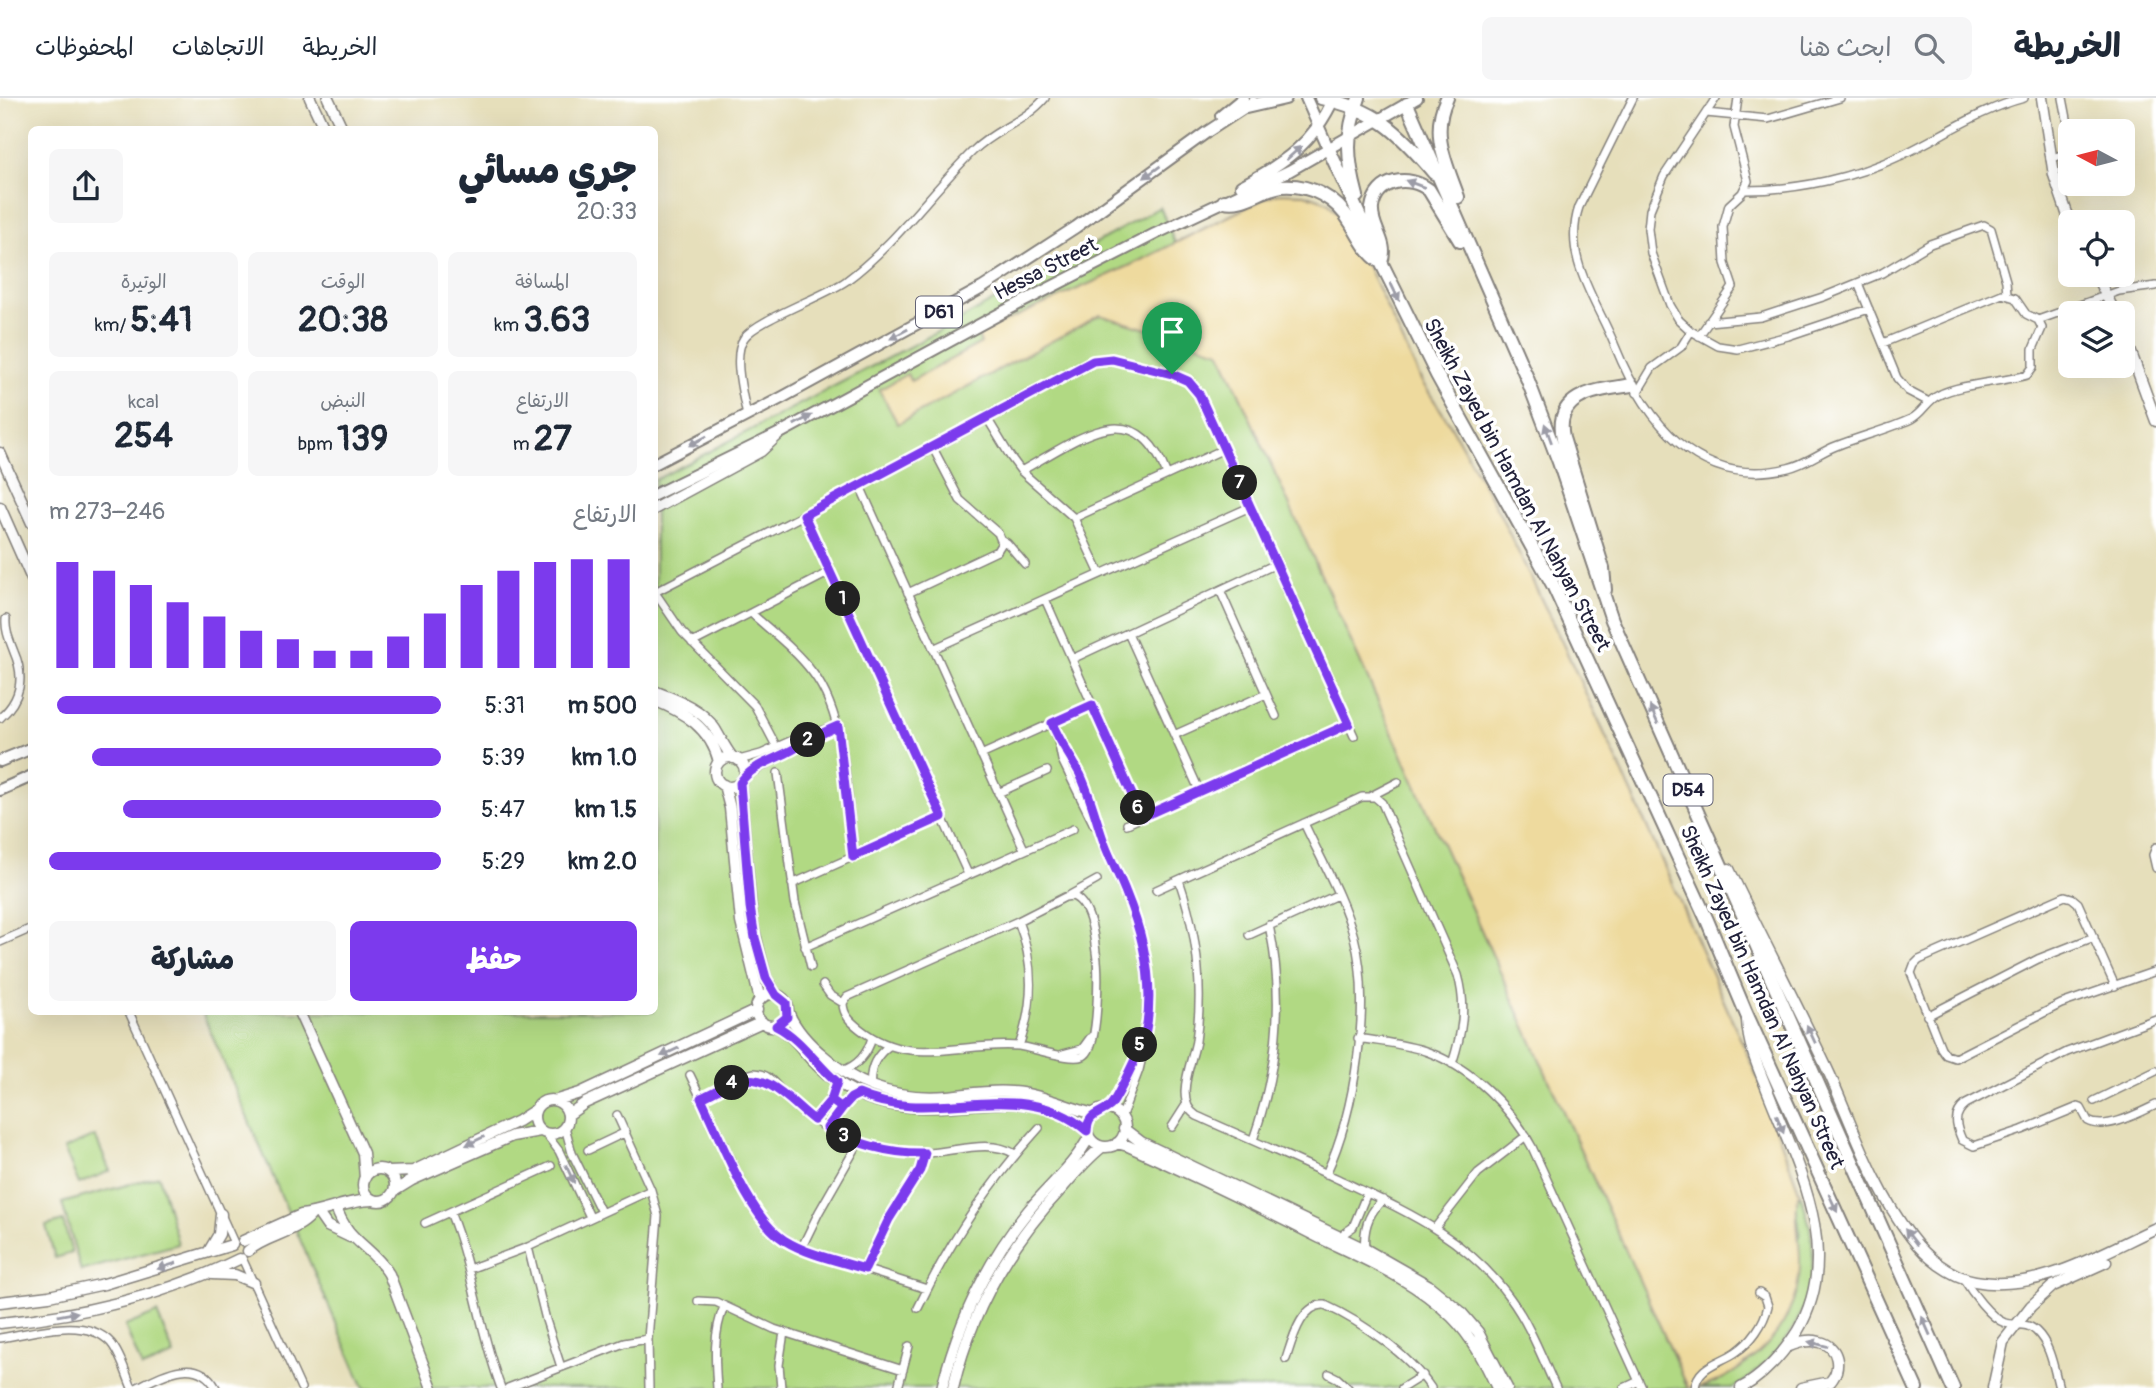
<!DOCTYPE html>
<html lang="ar">
<head>
<meta charset="utf-8">
<style>
	:root { --surface:#fff; --page:#f6f6f7; --text:#1f2937; --muted:#747a83; --line:#e0e1e3; --accent:#7c3aed }
	body { margin:0; font-family:Pangolin,"Playpen Sans Arabic",sans-serif; background:var(--page); color:var(--text); direction:rtl; height:100vh; display:flex; flex-direction:column; font-size:26px; white-space:nowrap }
	* { box-sizing:border-box; margin:0 }
	p { font-size:23px; color:var(--muted) }
	.icon { flex:none; width:38px; height:38px; fill:none; stroke:currentColor; stroke-width:2; stroke-linecap:round; stroke-linejoin:round }
	.map { position:relative; flex:1; overflow:hidden; direction:ltr }
	.panel { position:absolute; left:28px; top:28px; width:630px; height:889px; display:flex; flex-direction:column; background:var(--surface); border-radius:10px; box-shadow:0 7px 28px #0002; direction:rtl }
	.panel>* { flex:none }
	.needle { width:46px; rotate:277deg }
	.buttons { position:absolute; left:2058px; top:21px; display:grid; gap:14px }
	.buttons a { display:grid; place-items:center; width:77px; height:77px; border-radius:10px; background:var(--surface); box-shadow:0 7px 28px #0002; font-size:35px }
	.pin { position:absolute; display:grid; place-items:center; width:60px; height:60px; color:#fff; margin:-72px -30px; border-radius:50% 50% 50% 0; rotate:-45deg; box-shadow:0 0 7px #0007 }
	.pin .icon { rotate:45deg }
	.km { position:absolute; width:35px; height:35px; margin:-18px; border-radius:50%; background:#222; color:#fff; font-size:19px; line-height:35px; text-align:center }
	.round { display:grid; place-items:center; flex:none; width:74px; height:74px; border-radius:10px; background:var(--page) }
	.headline { display:flex; align-items:center; justify-content:space-between; height:119px; padding:0 21px }
	h1 { font-size:38px; font-weight:800; line-height:52px }
	.stats { display:grid; grid-template-columns:repeat(3,1fr); gap:10px; height:119px; padding:7px 21px }
	.stats div { display:grid; align-content:center; border-radius:10px; background:var(--page); text-align:center }
	.stats b { font-size:35px; font-weight:800 }
	.stats small { font-size:19px; font-weight:400 }
	.stats p { font-size:19px }
	.chart { height:196px; padding:14px 21px }
	.chart p { display:flex; justify-content:space-between }
	.chart svg { width:100%; height:126px; margin-top:7px; stroke:var(--accent); stroke-width:6 }
	.cta { display:flex; gap:14px; margin-top:auto; padding:14px 21px }
	.cta a { flex:1; height:80px; border-radius:10px; background:var(--accent); color:#fff; font-size:28px; font-weight:800; line-height:80px; text-align:center }
	.cta a+a { background:var(--page); color:var(--text) }
	ul { padding:0 21px; list-style:none; font-size:23px }
	li { display:grid; grid-template-columns:112px 84px 1fr; align-items:center; height:52px }
	li i { height:18px; border-radius:9px; background:var(--accent) }
	header { display:flex; align-items:center; gap:42px; box-sizing:border-box; height:98px; padding:0 35px; background:var(--surface); border-bottom:2px solid var(--line) }
	header strong { font-size:33px }
	nav { display:flex; gap:38px; margin-inline-start:auto; font-size:24px }
	.search { width:490px; height:63px; background:var(--page); display:flex; align-items:center; gap:18px; box-sizing:border-box; padding:0 24px; border-radius:10px; color:var(--muted); font-size:26px }
	.map>svg:first-child { display:block }
	.green { fill:#b1d983; stroke:#6a7e5f; stroke-width:2 }
	.sand { fill:#eeda9e; stroke:#887e6c; stroke-width:2 }
	.lines { fill:none; stroke-linecap:round; stroke-linejoin:round }
	.street-casing { stroke:#84807b; stroke-width:10 }
	.secondary-casing { stroke:#84807b; stroke-width:13 }
	.primary-casing { stroke:#84807b; stroke-width:14 }
	.highway-casing { stroke:#84807b; stroke-width:16 }
	.street { stroke:#fff; stroke-width:7 }
	.secondary { stroke:#fff; stroke-width:10 }
	.primary { stroke:#fff; stroke-width:10 }
	.highway { stroke:#fff; stroke-width:12 }
	.oneway { fill:#9c9ca7 }
	.route-casing { stroke:#fff; stroke-width:14 }
	.route { stroke:#7c3aed; stroke-width:9 }
	.labels { text-anchor:middle; dominant-baseline:central; stroke-width:7; stroke-linejoin:round; paint-order:stroke }
	.shield { fill:#fff; stroke:#646476; stroke-width:2 }
	.shield-label { font-size:19px; font-weight:bold; fill:#22223b }
	.street-label { font-size:21px; fill:#22223b; stroke:#fff }
</style>
</head>
<body>
<header>
<strong>الخريطة</strong>
<div class="search"><svg class="icon" aria-label="search" viewBox="0 0 24 24"><circle cx="10" cy="10" r="6"/><path d="M15 15l6 6"/></svg>ابحث هنا</div>
<nav><a>الخريطة</a><a>الاتجاهات</a><a>المحفوظات</a></nav>
</header>
<div class="map">
<svg width="2156" height="1290" viewBox="0 0 2156 1290">
	<rect width="100%" height="100%" fill="#fff"/>
	<filter id="ink" filterUnits="userSpaceOnUse"><feTurbulence type="fractalNoise" baseFrequency=".0143" numOctaves="2"/><feDisplacementMap in="SourceGraphic" scale="14" xChannelSelector="R" yChannelSelector="G"/><feConvolveMatrix kernelMatrix="1 2 1 2 8 2 1 2 1" color-interpolation-filters="sRGB"/></filter>
	<filter id="wash" filterUnits="userSpaceOnUse"><feTurbulence type="fractalNoise" baseFrequency=".00686" numOctaves="4" result="noise"/><feDisplacementMap in="SourceGraphic" scale="28" xChannelSelector="R" yChannelSelector="G"/><feGaussianBlur stdDeviation="1.57" result="paint"/><feColorMatrix in="noise" values="0 0 0 0 0 0 0 0 0 0 0 0 0 0 0 0 0 1.4 0 .05"/><feComposite in="paint" operator="in"/></filter>
	<g filter="url(#wash)">
		<rect width="100%" height="100%" fill="#e6dfbb"/>
		<path class="green" d="M1160 109 1220 253 1688 1290H364L202 914H654L655 382 947 229Z
			M95 1038 110 1073 79 1086 64 1051Z
			M159 1078 178 1146 81 1173 62 1105Z
			M1800 1095C1824 1157 1815 1217 1766 1264 1757 1273 1744 1286 1732 1290 1722 1290 1709 1290 1699 1290L1725 1279 1800 1137 1796 1104Z
			M63 1123 72 1155 55 1160 46 1128Z
			M157 1215 174 1257 142 1270 125 1228Z"/>
		<path class="sand" d="M1279 95 1305 96 1328 104 1349 129 1422 284 1448 323 1499 414 1561 542 1633 697 1756 976 1800 1095C1792 1107 1801 1147 1800 1164 1800 1181 1796 1200 1788 1216 1773 1249 1725 1290 1688 1290L1220 253 1100 217 898 326 879 292 907 276 911 283 981 245 977 236 1131 167 1267 99Z"/>
	</g>
	<g filter="url(#ink)">
		<g class="lines">
			<defs>
				<path id="street" d="M1633 0 1579 109C1562 160 1597 203 1615 248 1645 322 1698 392 1788 370 1806 366 1820 354 1836 348 1861 338 1887 332 1911 321 1923 315 1927 302 1939 297 1960 286 2002 284 2027 277L2033 269V251L2042 230 2038 222 2026 216 2015 200 2002 196 1883 245
					M1716 0 1664 78 1650 112 1648 131 1651 155 1670 207 1679 222 1691 233 1718 248 1738 251 1788 238 1869 211
					M2063 0 2070 36
					M1706 15 1768 21 1840 0
					M2050 61 2064 56 2070 49
					M1745 92C1798 92 1854 80 1902 57 1942 38 1981 11 2024 0
					M1858 185 1897 280 1908 293 1929 304
					M2038 222 2119 193 2156 188
					M1708 224 1761 219 1823 199 1882 175 1930 146 1984 127 1991 131 2006 183 2007 196
					M1699 238 1733 189 1725 165 1723 129 1729 107 1742 95 1748 83 1734 29 1738 0
					M1637 295 1652 270 1681 249 1691 233
					M747 318C743 297 732 257 744 240 756 222 823 199 846 183 895 147 930 95 973 53 995 31 1025 24 1045 0
					M987 320 1010 358 1021 373 1074 420 1100 476
					M1021 373C1075 344 1135 291 1167 377
					M860 388 1024 751
					M804 417 968 776
					M1074 420 1224 351
					M1002 442 1007 445 1025 466
					M1220 492 1276 618
					M654 493 682 534 755 608 774 644
					M655 494 933 350 1089 266 1098 262 1112 261 1178 277 1188 283 1196 291 1354 638
					M908 495 997 453 1002 445 998 435 960 402 933 350
					M1045 501 1142 719
					M751 515C772 534 796 552 813 575 848 621 847 702 853 759
					M1128 535 1200 694
					M692 545 830 474
					M933 551 1250 409
					M1072 561 1276 466
					M0 620C21 602 25 579 14 554 10 543 5 533 6 521
					M1052 625 1058 642 1075 668 1088 695 1106 750 1132 811 1143 850 1148 890 1144 951 1139 972 1121 1020
					M1174 637 1266 596
					M1058 642 1062 662 1094 727
					M981 657 1092 607
					M739 662 761 656 797 640 837 628
					M778 675 795 804 811 869
					M744 679 813 639
					M998 695 1047 673
					M1371 698 1398 684
					M1304 725C1321 762 1343 799 1354 839 1372 905 1355 1014 1326 1076
					M1127 726 1349 626
					M2156 749 2153 757 2156 770
					M1179 782C1197 835 1204 887 1196 943 1192 965 1173 1004 1197 1018 1244 1039 1291 1059 1338 1081 1405 1113 1465 1138 1510 1200 1530 1227 1542 1260 1556 1290
					M792 786 942 719
					M1156 792 1362 699H1375L1382 705 1458 877C1467 909 1462 935 1452 966
					M1070 797 1097 782
					M1072 798C1090 804 1094 837 1096 854 1099 872 1099 947 1085 957 1076 965 1033 950 1019 948 962 943 910 971 860 931 851 924 843 917 843 905L847 899 1018 823 1065 799Z
					M1018 823C1035 866 1034 906 1019 948
					M1249 837 1337 797
					M0 844 32 830
					M805 849 1073 731
					M823 887 830 897 843 905
					M2115 888 2078 805 2072 800 2065 798 1919 862 1914 867 1911 875 1941 950 1946 957 1955 960 2061 906 2156 873
					M129 914 234 1145
					M1927 918 2038 861 2094 839
					M2156 921 2067 954 1966 1006C1952 1017 1956 1028 1962 1042L1974 1048 2022 1032 2078 1009 2081 1010 2088 1023C2106 1033 2139 1015 2156 1007
					M1358 940C1381 944 1407 946 1428 954 1471 970 1511 1009 1532 1049L1642 1290
					M1063 956 1082 951 1090 940
					M842 973C858 967 867 957 872 940
					M690 977 754 1111 771 1132 801 1151 927 1191
					M740 982 759 983 776 989
					M871 989C869 972 875 958 889 948
					M701 1000C713 995 744 976 754 975 772 975 779 993 790 1003 815 1027 846 1042 879 1050 894 1054 911 1056 927 1055 954 1054 990 1040 1015 1056
					M2094 1003 2156 973
					M1105 1012 1118 999 1144 941
					M617 1017 651 1092 658 1118 648 1241 649 1290
					M814 1022 833 998 837 984
					M565 1029 572 1055 601 1114
					M1172 1029 1186 1007
					M827 1030 848 1003 859 996
					M546 1036 559 1053 590 1119
					M1253 1042C1277 973 1285 900 1269 827
					M588 1052 626 1034
					M450 1114C473 1171 479 1232 501 1290
					M425 1125 551 1068
					M1435 1130 1478 1075 1526 1038
					M1340 1138 1353 1129 1367 1095
					M528 1149 546 1222 561 1269
					M801 1151 819 1114 859 1044
					M1365 1151C1363 1132 1368 1115 1383 1102
					M242 1160 301 1290
					M469 1171 528 1149 651 1092
					M865 1171 889 1121 920 1072 925 1055
					M1963 1180C1971 1193 1990 1220 2005 1225 2016 1228 2027 1224 2036 1233 2051 1247 2054 1272 2059 1290
					M698 1203 716 1204 774 1231 903 1272
					M918 1210C950 1143 989 1085 1039 1030
					M0 1240C32 1235 86 1217 111 1245 121 1257 126 1276 132 1290
					M1286 1261C1292 1243 1301 1205 1325 1207 1362 1224 1409 1257 1431 1290
					M1329 1276 1337 1280 1348 1290
					M136 1290C162 1277 197 1256 216 1290
					M508 1290 624 1245 648 1241
					M717 1290C715 1263 713 1234 724 1209
					M781 1290 779 1267 784 1234
					M898 1290 909 1248
					M1402 1290 1423 1277
					M1624 1290 1639 1283
					M1695 1290C1697 1268 1720 1265 1736 1254 1751 1244 1764 1226 1768 1208L1765 1199 1759 1195"/>
				<path id="secondary" d="M310 0 325 32
					M328 0 343 32
					M2042 0 2054 77 2070 124
					M2096 177 2115 215
					M2123 233 2156 323
					M0 355 32 425
					M0 409 32 481
					M654 411 761 353 779 336
					M654 593C677 602 701 610 715 631 721 641 726 652 733 660
					M654 602C684 614 711 630 719 664
					M715 674a15 15 0 1 1 30 0a15 15 0 1 1-30 0Z
					M740 685 752 824 766 880 776 897
					M724 687 730 710 741 824 760 902
					M1729 771C1762 841 1798 908 1830 977 1854 1031 1874 1091 1911 1139 1926 1159 1949 1178 1975 1183 2038 1195 2101 1155 2156 1130
					M756 912a16 16 0 1 1 32 0a16 16 0 1 1-32 0Z
					M299 914 363 1055 365 1080
					M788 914C796 932 810 947 825 959 860 991 901 1002 948 998 969 996 990 992 1012 994 1041 996 1065 1009 1094 1016
					M776 928C791 935 800 949 811 961 831 982 855 998 884 1005 952 1022 1029 980 1087 1033
					M534 1019a17 17 0 1 1 34 0a17 17 0 1 1-34 0Z
					M557 1002 580 995 757 912
					M1087 1030a19 19 0 1 1 38 0a19 19 0 1 1-38 0Z
					M568 1017 585 1005 762 924
					M1124 1031 1141 1044 1365 1151 1428 1187 1460 1213 1478 1234 1507 1290
					M1117 1045 1128 1048C1193 1077 1257 1108 1320 1140 1366 1162 1415 1182 1452 1219 1472 1239 1485 1264 1497 1290
					M363 1087a16 16 0 1 1 32 0a16 16 0 1 1-32 0Z
					M389 1074 413 1073 518 1023 535 1012
					M394 1093 412 1082 512 1038 540 1033
					M336 1109C347 1144 372 1148 389 1176L432 1290
					M318 1115 327 1128 350 1139
					M243 1143 301 1117C326 1114 348 1102 373 1102
					M209 1153 219 1136 221 1116
					M248 1153C266 1137 296 1135 311 1117
					M212 1176 235 1177 254 1185
					M0 1204 49 1198 104 1186 232 1147
					M0 1225C83 1217 164 1198 239 1161
					M1787 1249C1798 1244 1808 1241 1820 1244 1839 1248 1842 1271 1830 1284L1801 1290
					M942 1290C958 1225 986 1165 1028 1113 1048 1088 1074 1068 1089 1039
					M953 1290C971 1213 1010 1145 1064 1088 1076 1074 1088 1060 1102 1049
					M1741 1290C1765 1277 1782 1257 1797 1234 1845 1154 1796 1066 1766 989 1757 967 1748 946 1747 922
					M1993 1290 2003 1244 2031 1208 2053 1188 2106 1164"/>
				<path id="primary" d="M1306 0 1329 52
					M1221 18 1243 0
					M1241 88C1283 66 1314 45 1334 0
					M654 366 783 299 982 190 1076 129 1207 34 1253 4
					M654 397 780 335 1005 213 1155 136 1289 73 1417 0
					M0 663 32 650
					M0 692 32 678"/>
				<path id="highway" d="M1321 0C1376 11 1399 34 1434 75
					M1447 0C1430 35 1446 65 1458 99
					M1407 6 1527 280 1559 364 1612 522 1953 1290
					M1246 9 1285 0
					M1329 52 1381 164 1437 277 1553 487 1707 822 1746 915 1916 1290
					M1357 98C1347 61 1345 37 1359 0
					M1224 103C1244 108 1262 90 1282 88 1310 86 1337 100 1351 125 1360 140 1366 154 1381 164 1389 144 1370 130 1372 110 1376 81 1409 76 1429 92L1460 143
					M1605 492 1603 470 1563 340C1553 294 1601 292 1632 287"/>
			</defs>
			<use href="#street" class="street-casing"/>
			<use href="#secondary" class="secondary-casing"/>
			<use href="#primary" class="primary-casing"/>
			<use href="#highway" class="highway-casing"/>
			<use href="#street" class="street"/>
			<use href="#secondary" class="secondary"/>
			<use href="#primary" class="primary"/>
			<use href="#highway" class="highway"/>
		</g>
		<defs><path id="oneway-solid" d="M-6-.8H1V-3.2L6.5 0L1 3.2V.8H-6Z" transform="scale(1.75)"/></defs>
		<g class="oneway">
			<use href="#oneway-solid" transform="translate(1294 55) rotate(-42)"/>
			<use href="#oneway-solid" transform="translate(1152 74) rotate(144)"/>
			<use href="#oneway-solid" transform="translate(1415 86) rotate(-160)"/>
			<use href="#oneway-solid" transform="translate(1395 194) rotate(64)"/>
			<use href="#oneway-solid" transform="translate(899 236) rotate(151)"/>
			<use href="#oneway-solid" transform="translate(803 322) rotate(-28)"/>
			<use href="#oneway-solid" transform="translate(1548 335) rotate(-110)"/>
			<use href="#oneway-solid" transform="translate(698 343) rotate(152)"/>
			<use href="#oneway-solid" transform="translate(1654 617) rotate(-114)"/>
			<use href="#oneway-solid" transform="translate(1811 936) rotate(-115)"/>
			<use href="#oneway-solid" transform="translate(670 954) rotate(155)"/>
			<use href="#oneway-solid" transform="translate(1780 1026) rotate(69)"/>
			<use href="#oneway-solid" transform="translate(475 1043) rotate(154)"/>
			<use href="#oneway-solid" transform="translate(570 1076) rotate(65)"/>
			<use href="#oneway-solid" transform="translate(1833 1105) rotate(65)"/>
			<use href="#oneway-solid" transform="translate(1911 1139) rotate(-128)"/>
			<use href="#oneway-solid" transform="translate(167 1168) rotate(162)"/>
			<use href="#oneway-solid" transform="translate(68 1216) rotate(-10)"/>
			<use href="#oneway-solid" transform="translate(1926 1228) rotate(-114)"/>
			<use href="#oneway-solid" transform="translate(1818 1246) rotate(-166)"/>
		</g>
	</g>
	<g class="lines" filter="url(#ink)">
		<defs>
			<path id="route" d="M1172 276 1112 261 1093 263 804 417 942 719 853 759 838 628C821 635 808 643 792 652 774 662 752 667 740 685L750 809 755 840 766 880 776 897 786 905 787 919 776 928C800 940 817 967 837 984L831 1002 842 1010 827 1030C857 1046 891 1056 925 1055L920 1072 889 1121 865 1171C839 1163 808 1157 784 1142 749 1120 720 1039 701 1000 713 995 725 987 737 983 769 973 792 1006 814 1022L831 1002 842 1010 851 1000 859 996C933 1030 1022 975 1087 1033 1088 1015 1099 1017 1110 1008 1116 1003 1143 946 1145 937 1155 890 1144 839 1126 795 1120 779 1111 763 1105 747 1096 723 1091 699 1080 676 1071 659 1059 643 1052 625L1092 607 1142 719 1349 626 1199 296 1188 283 1172 276"/>
		</defs>
		<use href="#route" class="route-casing"/>
		<use href="#route" class="route"/>
	</g>
	<g class="labels">
		<g class="shield">
			<rect x="916" y="198.5" width="46" height="31" rx="5"/>
			<rect x="1663.5" y="676.5" width="49" height="31" rx="5"/>
		</g>
		<g class="shield-label">
			<text x="939" y="214">D61</text>
			<text x="1688" y="692">D54</text>
		</g>
		<g class="street-label">
			<text transform="translate(1046 171) rotate(-27)">Hessa Street</text>
			<text transform="translate(1517 387) rotate(62)">Sheikh Zayed bin Hamdan Al Nahyan Street</text>
			<text transform="translate(1762 899) rotate(66)">Sheikh Zayed bin Hamdan Al Nahyan Street</text>
		</g>
	</g>
</svg>
<div class="buttons">
<a><svg class="needle" viewBox="-14 -14 28 28"><path d="M0-13l5 13h-10z" fill="#e53935"/><path d="M0 13l5-13h-10z" fill="#747a83"/></svg></a>
<a><svg class="icon" aria-label="locate" viewBox="0 0 24 24"><circle cx="12" cy="12" r="6"/><path d="M12 2v4M12 18v4M2 12h4M18 12h4"/></svg></a>
<a><svg class="icon" aria-label="layers" viewBox="0 0 24 24"><path d="M12 4l9 5-9 5-9-5zM3 14l9 5 9-5"/></svg></a>
</div>
<div class="pin" style="left:1172px;top:276px;background:#1e9e55"><svg class="icon" aria-label="arrive" viewBox="0 0 24 24"><path d="M6 21V4h12l-3 4 3 4H6"/></svg></div>
<b class="km" style="left:843px;top:501px">1</b>
<b class="km" style="left:808px;top:642px">2</b>
<b class="km" style="left:844px;top:1038px">3</b>
<b class="km" style="left:732px;top:985px">4</b>
<b class="km" style="left:1140px;top:947px">5</b>
<b class="km" style="left:1138px;top:710px">6</b>
<b class="km" style="left:1240px;top:385px">7</b>
<section class="panel">
<div class="headline"><div><h1>جري مسائي</h1><p>20:33</p></div><a class="round"><svg class="icon" aria-label="share" viewBox="0 0 24 24"><path d="M12 15V3M7 8l5-5 5 5M5 13v7h14v-7"/></svg></a></div>
<div class="stats">
<div><p>المسافة</p><b>3.63<small> km</small></b></div>
<div><p>الوقت</p><b>20:38</b></div>
<div><p>الوتيرة</p><b>5:41<small> /km</small></b></div>
</div>
<div class="stats">
<div><p>الارتفاع</p><b>27<small> m</small></b></div>
<div><p>النبض</p><b>139<small> bpm</small></b></div>
<div><p>kcal</p><b>254</b></div>
</div>
<div class="chart"><p><span>الارتفاع</span>246–273 m</p>
<svg viewBox="0 0 160 44" preserveAspectRatio="none"><path d="M5 44V7M15 44V10M25 44V15M35 44V21M45 44V26M55 44V31M65 44V34M75 44V38M85 44V38M95 44V33M105 44V25M115 44V15M125 44V10M135 44V7M145 44V6M155 44V6"/></svg>
</div>
<ul>
<li><b>500 m</b>5:31<i style="width:98%"></i></li>
<li><b>1.0 km</b>5:39<i style="width:89%"></i></li>
<li><b>1.5 km</b>5:47<i style="width:81%"></i></li>
<li><b>2.0 km</b>5:29<i style="width:100%"></i></li>
</ul>
<div class="cta"><a>حفظ</a><a>مشاركة</a></div>
</section>
</div>
</body>
</html>
